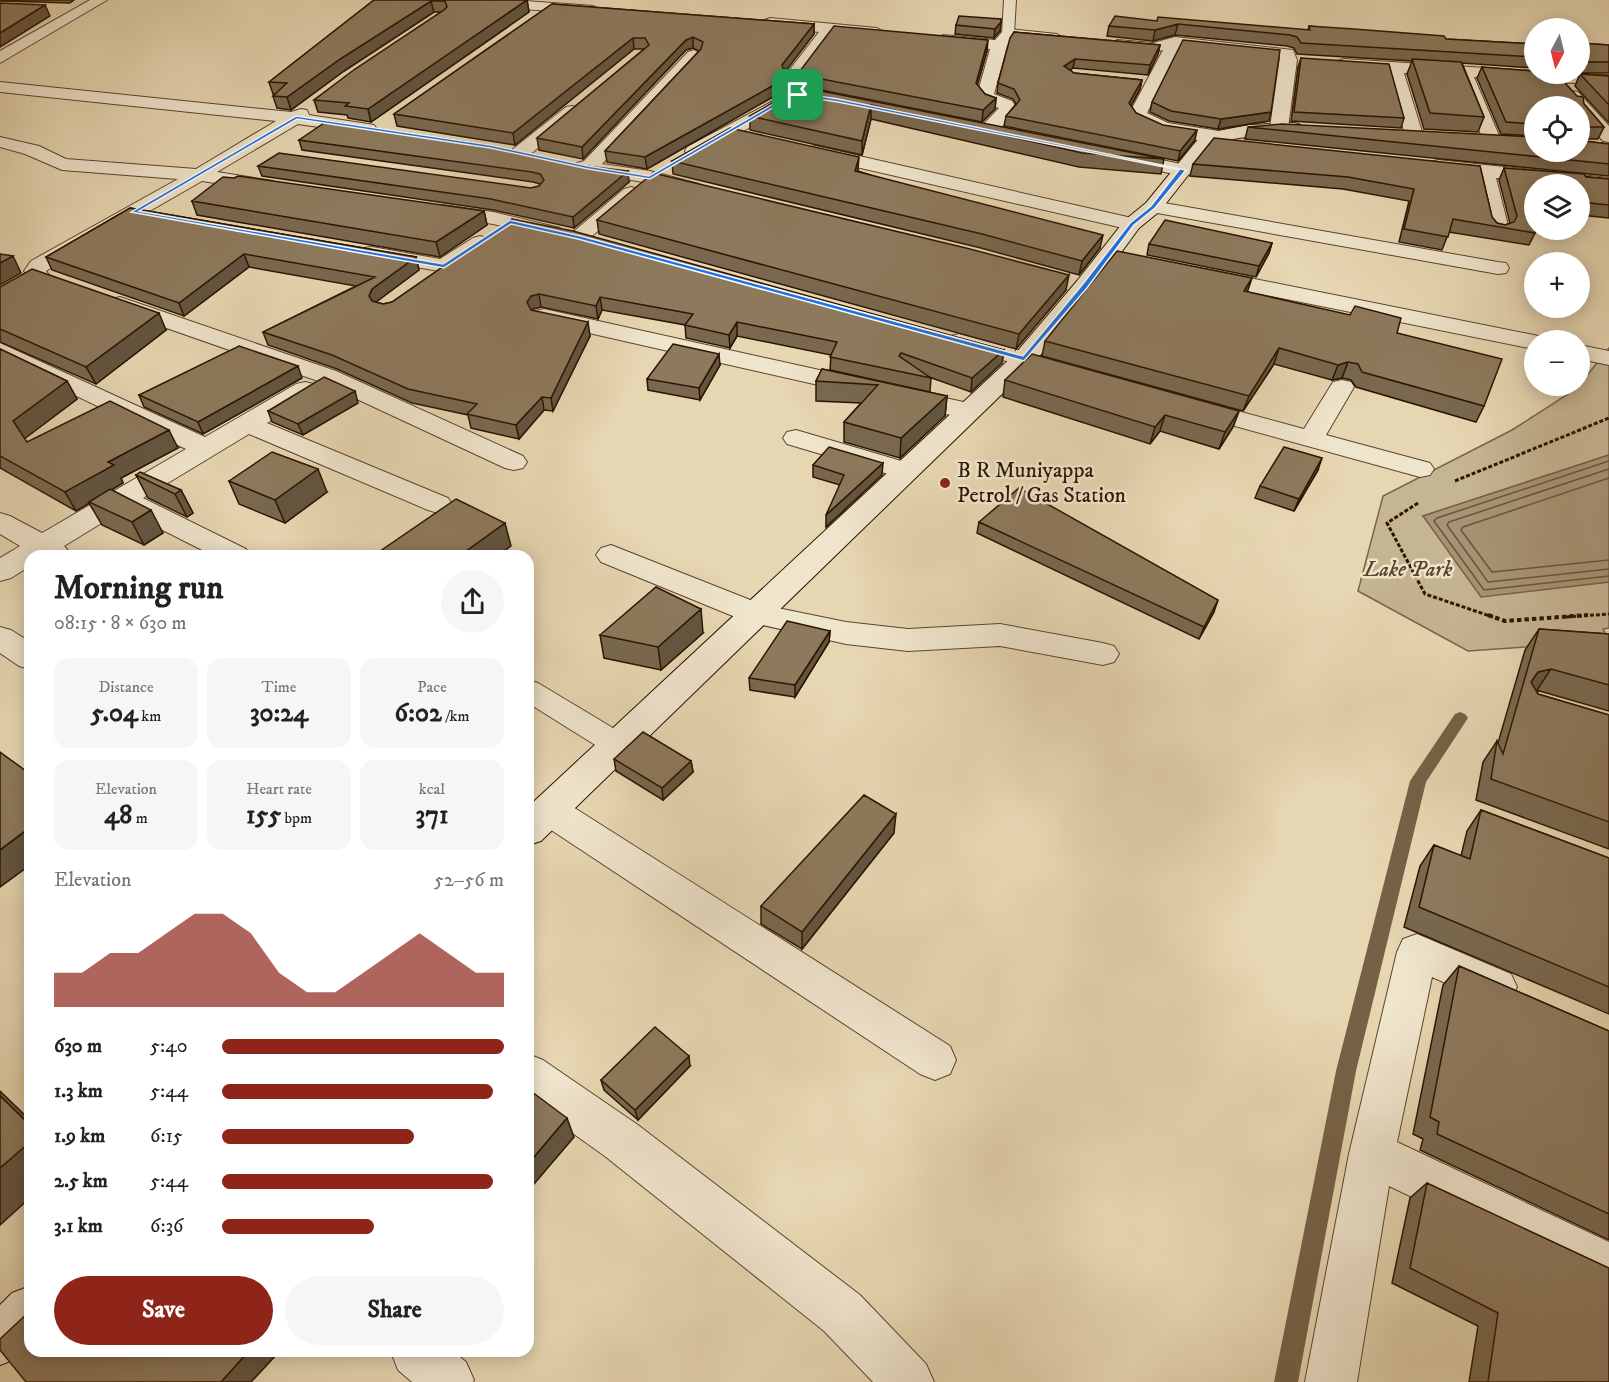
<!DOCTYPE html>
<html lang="en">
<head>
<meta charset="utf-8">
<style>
	:root { --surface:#fff; --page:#f6f6f6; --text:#222; --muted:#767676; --accent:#8f2418 }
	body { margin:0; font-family:"IM FELL DW Pica",serif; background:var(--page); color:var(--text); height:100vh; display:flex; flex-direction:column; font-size:22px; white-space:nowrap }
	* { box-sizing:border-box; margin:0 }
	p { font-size:20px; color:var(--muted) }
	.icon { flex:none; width:33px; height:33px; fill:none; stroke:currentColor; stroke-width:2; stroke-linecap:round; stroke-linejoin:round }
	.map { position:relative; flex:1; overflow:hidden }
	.side { position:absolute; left:24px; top:550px; width:510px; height:807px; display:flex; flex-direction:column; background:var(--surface); border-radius:18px; box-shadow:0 3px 15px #0003 }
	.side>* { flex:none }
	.needle { width:39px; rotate:187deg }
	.tools { position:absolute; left:1524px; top:18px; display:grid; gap:12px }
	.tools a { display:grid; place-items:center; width:66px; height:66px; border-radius:50%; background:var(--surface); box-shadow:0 3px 15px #0003; font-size:30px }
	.pin { position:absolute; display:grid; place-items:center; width:51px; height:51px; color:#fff; margin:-26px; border-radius:12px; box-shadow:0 3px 9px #0006 }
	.round { display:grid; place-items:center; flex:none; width:63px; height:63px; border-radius:32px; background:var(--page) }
	.summary { display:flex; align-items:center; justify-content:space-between; height:102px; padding:0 30px }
	h1 { font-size:33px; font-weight:700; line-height:45px }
	.figures { display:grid; grid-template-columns:repeat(3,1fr); gap:9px; height:102px; padding:6px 30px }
	.figures div { display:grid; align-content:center; border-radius:15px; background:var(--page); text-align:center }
	.figures b { font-size:26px; font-weight:700 }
	.figures small { font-size:16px; font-weight:400 }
	.figures p { font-size:16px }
	.chart { height:168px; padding:12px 30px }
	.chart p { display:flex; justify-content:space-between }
	.chart svg { width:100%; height:108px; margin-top:6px; fill:var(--accent); opacity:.7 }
	.action { display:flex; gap:12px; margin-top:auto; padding:12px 30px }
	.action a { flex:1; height:69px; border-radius:36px; background:var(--accent); color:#fff; font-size:24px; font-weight:700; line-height:69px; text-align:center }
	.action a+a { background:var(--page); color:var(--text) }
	ul { padding:0 30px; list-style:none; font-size:20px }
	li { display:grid; grid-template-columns:96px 72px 1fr; align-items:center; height:45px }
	li i { height:15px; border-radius:8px; background:var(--accent) }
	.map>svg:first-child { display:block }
	.green { fill:#c6b593; stroke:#79654a; stroke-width:1.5 }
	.water { fill:#a79475; stroke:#766146; stroke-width:1.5 }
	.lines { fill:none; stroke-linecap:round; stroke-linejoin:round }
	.shore { stroke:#6a543a; stroke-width:1.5 }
	.stream { fill:#766146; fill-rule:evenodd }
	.lane-casing { stroke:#5a452c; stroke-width:2 }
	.street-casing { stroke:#5a452c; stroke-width:2 }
	.secondary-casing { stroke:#2c1500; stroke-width:2 }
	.path-far1 { stroke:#2c1500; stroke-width:3; stroke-dasharray:4 2; stroke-linecap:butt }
	.path { stroke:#2c1500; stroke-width:4; stroke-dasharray:4.5 3; stroke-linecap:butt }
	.lane { fill:#efe4cc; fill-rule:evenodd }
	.street { fill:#efe4cc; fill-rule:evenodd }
	.secondary { fill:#efe4cc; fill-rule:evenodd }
	.wall { fill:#79684f; stroke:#2c1500; stroke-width:1.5 }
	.shaded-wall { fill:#635540; stroke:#2c1500; stroke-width:1.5 }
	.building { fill:#8d795c; stroke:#2c1500; stroke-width:1.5 }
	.route { fill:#1a73e8; stroke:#fff; stroke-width:1.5; fill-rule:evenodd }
	.poi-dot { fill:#8f2418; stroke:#efe4cc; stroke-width:2 }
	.labels { text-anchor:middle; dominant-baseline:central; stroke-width:5; stroke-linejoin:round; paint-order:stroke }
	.poi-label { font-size:22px; fill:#2c1500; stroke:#efe4cc; text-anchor:start }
	.park-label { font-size:22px; font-style:italic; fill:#5a452c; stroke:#efe4cc }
</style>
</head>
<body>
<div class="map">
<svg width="1609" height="1382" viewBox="0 0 1609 1382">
	<rect width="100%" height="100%" fill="#e6d6b1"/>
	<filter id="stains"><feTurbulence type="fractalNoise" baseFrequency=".00333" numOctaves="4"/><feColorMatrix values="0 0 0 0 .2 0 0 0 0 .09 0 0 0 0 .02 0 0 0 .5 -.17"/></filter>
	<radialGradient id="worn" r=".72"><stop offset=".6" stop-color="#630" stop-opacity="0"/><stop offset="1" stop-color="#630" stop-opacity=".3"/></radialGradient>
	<path class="green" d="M1609 348V455L1423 516 1547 588 1609 582V628L1603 629 1609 641 1468 651 1358 591 1383 496 1512 430 1576 389Z"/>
	<path class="water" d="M1609 455V582L1481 597 1423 516Z"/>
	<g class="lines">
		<path class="shore" d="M1609 461 1437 518 1434 521 1484 590 1609 576
			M1609 469 1449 522 1447 525 1488 582 1609 569
			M1609 478 1463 527 1461 530 1492 572 1609 560"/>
		<path class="stream" d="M1460 712 1465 714 1468 718 1426 782 1356 1071 1298 1382H1274L1336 1071 1410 781 1455 714Z"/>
		<defs>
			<path id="lane" d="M1004 0H1016L1014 34 1008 38 1002 34Z
				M528 680 538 683 628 737 632 745 628 753 618 756 608 753 528 703Z"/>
			<path id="street" d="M90 0H107L0 63V51Z
				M443 0H512L593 6 600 10 593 14 450 4Z
				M770 18 877 28 885 33 877 38 833 33 798 81 792 82 784 77 819 32 765 26 762 23 765 20Z
				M1008 29 1057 34 1065 39 1057 44 1012 39 1007 46 994 94 1012 101 1017 109C1008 120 995 139 980 135L977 131 999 108 985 104 977 95 990 49 943 45 935 40 943 35 995 40 1003 31Z
				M1175 37 1293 50 1297 60 1288 128 1285 132H1273L1270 128 1280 57 1180 47 1147 113 1168 123 1219 131 1225 132 1228 136 1225 140C1205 145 1142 132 1129 114L1163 50C1152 53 1117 53 1109 45L1117 40 1153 43Z
				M694 50 702 55 700 58 602 164 650 171 699 184 702 188 699 192 692 194 649 183 577 171 575 167 577 163 584 161 688 52Z
				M1344 59 1534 71V74L1609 75V85L1474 77 1501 140 1498 144H1486L1483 140 1459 78 1460 76 1404 73 1423 135 1420 139H1408L1405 135 1388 72 1338 67 1336 64 1338 61Z
				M0 82 291 112 301 109 307 110 309 115 368 124 374 125 377 129 374 133 368 134 298 124 217 172 273 181 276 185 273 189 266 191 202 181 59 263 46 271 49 275 46 280 38 282 30 280 24 271 31 261 178 179 62 170 25 154 0 147V137L39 146 66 159 196 169 276 121 0 92Z
				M1572 91 1578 92 1609 126V142L1603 141 1580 115V106H1572L1563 96 1566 92Z
				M790 92 796 93 799 97 796 101 701 155H687L685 151 687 147Z
				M572 106 578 107 581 111 578 115 527 157H513L511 153 513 149 566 107Z
				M815 146 1132 218 1139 220 1142 224 1139 228 1132 230 808 156 806 152 808 148Z
				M1120 151 1190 166 1193 170 1190 174 1183 176 1113 161 1111 157 1113 153Z
				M1438 160 1609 178V190L1580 187V184L1496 178 1509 229 1506 233 1499 235 1492 233 1489 229 1477 176 1431 170 1429 166 1431 162Z
				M631 187 638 189 641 193 638 197 586 241 579 243 572 241 569 237 572 233 624 189Z
				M1153 201 1498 262 1506 263 1509 268 1506 273 1498 274 1146 211 1143 207 1146 203Z
				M442 205 493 212 560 228 563 232 560 236 553 238 493 224 435 215 432 211 435 207Z
				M480 236 487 238 490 242 487 246 452 271 444 272 372 259 364 258 361 253 364 248 372 247 440 259 473 238Z
				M1205 269 1534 335 1542 337 1545 340H1534V349L1197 281 1194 276 1197 271Z
				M120 297 336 371 523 456 527 462 523 468 514 470 505 468 318 381 112 309 109 304 112 299Z
				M544 309 968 403 977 406 981 411 977 416 968 419 536 321 533 316 536 311Z
				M959 334 1066 363 1069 368 1066 373 1057 375 951 346 947 341 951 336Z
				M0 343 205 437 296 384 305 382 314 384 317 389 314 394 267 423 448 498 452 504 448 510 438 513 428 510 249 434 143 498 246 549 250 556H214L123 510 64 546 71 554 69 556H30V566L11 578 0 581V558L20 546 0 534V513L10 516 42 533 186 449 0 359Z
				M1580 345 1609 351V365L1580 359Z
				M1342 380 1351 382 1354 387 1326 435 1430 463 1434 469 1430 475 1420 477 1184 412 1180 407 1184 402 1193 399 1304 429 1333 382Z
				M796 430 915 465 919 471 915 477 905 479 787 444 783 438 787 432Z
				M611 545 763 605 846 622 908 629 1000 624 1103 643 1114 646 1119 654 1114 662 1103 665 1000 646 908 651 846 644 745 621 601 562 596 555 601 548Z
				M0 627 11 630 30 642V669L19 666 0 653Z
				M549 795 562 800 950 1046 956 1060 950 1074 935 1080 920 1074 536 820 531 810 536 800Z
				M1417 934 1511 974 1517 987 1511 1000 1497 1006 1432 977 1397 1142 1609 1242V1291L1389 1186 1357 1382H1305L1349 1154 1397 952 1403 939Z
				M528 1054 543 1060 638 1125 860 1295 926 1364 934 1382H873L824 1331 606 1157 528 1101Z
				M391 1352H454L466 1362 474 1380 473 1382H412L398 1370Z"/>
			<path id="secondary" d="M1293 123 1299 124 1302 128 1299 132C1269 139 1243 132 1211 146L1160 211 1139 228 1093 291 1033 364 541 841 528 845V807L1015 354 1077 281 1125 220 1146 203 1199 138 1213 132 1249 125Z
				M30 1286V1346L18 1358 0 1365V1305L12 1293Z"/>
		</defs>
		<use href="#lane" class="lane-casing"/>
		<use href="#street" class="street-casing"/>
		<use href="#secondary" class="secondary-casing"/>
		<path class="path-far1" d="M1455 481 1609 418
			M1418 503 1387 523 1425 594 1493 617
			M1566 617 1609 614"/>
		<path class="path" d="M1488 615 1505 621 1588 615"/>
		<use href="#lane" class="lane"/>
		<use href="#street" class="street"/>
		<use href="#secondary" class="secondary"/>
	</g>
	<path class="wall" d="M0 0H74L70 3 0 1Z
		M374 0H527L529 12 371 122 348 118 347 115 318 112 314 100 441 12H434L344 71 291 110 277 108 273 96 275 94H273L269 82Z
		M552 4 814 24V34L786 70 792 73 987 51 977 85 985 94 996 98 995 109 982 122 811 88 783 91 647 169 607 162 605 151 699 51 693 48 686 50 583 159 539 150 537 138 644 49H634L515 145 397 126 394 114Z
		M1001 19 1000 31 994 38 955 34 956 25Z
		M1157 21 1308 30 1309 26 1446 39 1534 44V68L1462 63 1484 117 1478 132 1424 129 1407 74 1412 61 1297 54 1294 48 1287 46 1175 35 1153 41 1107 36 1109 26Z
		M1014 32 1160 45 1158 54 1148 75 1073 68 1070 70 1074 73 1142 80 1140 89 1131 106 1136 113 1195 140 1178 161 1004 126 1006 116 1016 104 1013 99 997 93 998 83Z
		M1580 43 1609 45V73H1580Z
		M1301 58 1404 118 1401 128 1291 121 1298 67Z
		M1482 67 1584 104 1604 127 1598 139H1584V141L1609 144V176L1245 139 1248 127 1580 152 1534 106V136L1501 134 1477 78Z
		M1580 74 1609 76V123L1575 86Z
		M794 91 1164 159 1161 174 1079 167 871 119 862 155 750 130V116Z
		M1152 102 1269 121 1218 129 1169 121 1150 112Z
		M299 140 629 182 574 228 493 210 262 176 258 166 531 188 539 186 540 184 533 182 302 150Z
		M672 161 858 171 1100 248 1079 275 981 248 673 174Z
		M1193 164 1480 166 1492 217 1497 223 1505 225 1510 223 1499 180 1504 168 1609 179V218L1580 215V184H1534L1535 233 1529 245 1449 232 1442 250 1399 242 1409 201 1343 189 1190 176Z
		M192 201 484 211 487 225 440 257 197 215Z
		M130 208 416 257 419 270 376 302 383 304 392 302 512 219 1004 350 1002 363 971 392 929 377 931 378 930 392 830 370 831 355 737 336 730 348 686 338 685 325 602 310 598 319 541 307 533 309 532 310 590 336 553 411 544 410 519 439 471 428 468 415 412 403 337 369 268 345 263 332 356 286 249 267 184 316 52 270 46 257Z
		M597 220 1066 290 1016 349 599 234Z
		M1272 243 1269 253 1256 277 1147 255 1149 244Z
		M0 287 166 330 96 384 0 342Z
		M1247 292 1397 333 1484 406 1476 422 1356 387 1351 380 1342 378 1332 380 1274 364 1243 411 1042 356 1045 341Z
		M0 349 67 381 77 399 24 439 27 442 178 448 121 478 123 483 111 490 163 533 144 545 102 525 89 503 76 511 0 468Z
		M720 365 700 400 648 390 647 379Z
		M822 369 947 396 945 416 900 458 844 442V422L861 403 816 401V381Z
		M302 378 203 434 144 407 139 395Z
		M1005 380 1239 411 1233 427 1219 449 1160 431 1150 444 1003 397Z
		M358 403 303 435 272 422 268 411Z
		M813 465 882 475 826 527 840 485 813 477Z
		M1318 470 1294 511 1255 498 1260 486Z
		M136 475 181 490 193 513 187 517 148 498Z
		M229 481 327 492 285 523 239 504Z
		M979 522 1214 612 1199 639 977 533Z
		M1539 629 1609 634V711L1536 690 1538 694 1609 715V849L1476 800 1483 762 1497 741 1498 743 1525 650Z
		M830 631 829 642 795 697 750 690 749 678Z
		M703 633 661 670 604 658 600 635Z
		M614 759 691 761 693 772 663 800 616 771Z
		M1481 810 1609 858V1014L1404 927 1420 866 1434 845 1461 856 1467 831Z
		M894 833 802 949 761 924V906Z
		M1459 966 1609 1031V1240L1420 1150 1423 1139 1413 1134 1443 985Z
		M690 1066 638 1120 604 1090 601 1080Z
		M1427 1183 1609 1382H1469L1478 1326 1392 1283 1410 1198Z"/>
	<path class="shaded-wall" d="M527 0 529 12 371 122 368 109Z
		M431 1 434 12 344 71 291 110 287 97 340 59Z
		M45 5 50 16 0 47V33Z
		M1001 22 1000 31 994 38 995 29Z
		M814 24V34L782 76V65Z
		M1178 24 1175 35 1153 41 1155 30Z
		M693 37V48L686 50 583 159 582 147 686 40Z
		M633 38 634 49 515 145 513 133Z
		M988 40 987 51 975 94 976 83Z
		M1160 45 1158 54 1148 75 1150 65Z
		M1075 59 1073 68 1063 76 1064 66Z
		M811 77V88L783 91 647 169 645 157 783 80Z
		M1142 80 1140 89 1127 113 1129 103Z
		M996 98 995 109 982 122 983 110Z
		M871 105V119L862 155V141Z
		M1271 112 1269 121 1218 129 1221 119Z
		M1197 130 1195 140 1178 161 1180 151Z
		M859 157 858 170 855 184V171Z
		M628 171 629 182 574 228 573 217Z
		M484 211 487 225 440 257 436 242Z
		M1103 235 1100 248 1079 275 1082 261Z
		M1272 243 1269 253 1256 277 1259 266Z
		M244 254 249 267 184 316 179 303Z
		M13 256 21 273 0 285V263Z
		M416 257 419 270 376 302 373 309 369 296 372 289Z
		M1069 275 1066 290 1016 349 1019 334Z
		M1252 278 1247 293 1244 291Z
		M539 294 541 307 533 309 529 315 527 302 531 296Z
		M600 297 602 310 598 319 596 306Z
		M159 313 166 330 96 384 86 367Z
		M588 322 590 336 553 411 551 398Z
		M737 322V336L730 348 729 335Z
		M1279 348 1274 364 1243 411 1249 396Z
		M1004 350 1002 363 971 392 972 378Z
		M719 354 720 365 700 400 699 388Z
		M1348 362 1342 378 1332 380 1338 365Z
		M298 366 302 378 203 434 198 422Z
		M67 381 77 399 24 439 13 421Z
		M355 391 358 403 303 435 298 424Z
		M947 396 945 416 900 458 901 438Z
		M542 397 544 410 519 439 516 425Z
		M1239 411 1233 427 1219 449 1225 432Z
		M1165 415 1160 431 1150 444 1155 427Z
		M169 430 178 448 121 478 123 483 76 511 65 492 108 462Z
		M1322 458 1318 470 1294 511 1299 499Z
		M883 463 882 475 826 527V515Z
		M318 469 327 492 285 523 275 500Z
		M181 490 193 513 187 517 175 494Z
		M151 510 163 533 144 545 132 522Z
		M505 523 511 546 497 556H459Z
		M1218 600 1214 612 1199 639 1204 627Z
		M701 609 703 633 661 670 658 647Z
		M830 631 829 642 795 697V685Z
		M1551 669 1537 690 1523 693 1538 672Z
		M691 761 693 772 663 800 662 788Z
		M896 814 894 833 802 949V932Z
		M28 829 30 831V865L0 887V850Z
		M689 1056 690 1066 638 1120 635 1110Z
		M0 1091 30 1120V1125L0 1096Z
		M567 1118 574 1137 528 1191V1164Z
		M30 1142V1198L0 1225V1168Z
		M248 1352H279L251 1382H221Z"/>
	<path class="building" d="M374 0H527L368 109 345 106 349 103 314 100 355 69 444 10 447 7 445 1H431L340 59 287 97 273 96 287 83 269 82Z
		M0 3 45 5 0 33Z
		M552 4 814 24 782 65 783 68 792 73 800 71 834 26 988 40 976 83 985 94 996 98 983 110 811 77 783 80 645 157 605 151 701 49 703 42 693 37 686 40 582 147 537 138 649 45 645 38H633L513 133 394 114Z
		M959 16 1001 19V22L995 29 956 25Z
		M1115 16 1157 21 1158 17 1310 30 1309 26 1354 29 1444 36 1446 39 1534 44V57L1301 43 1297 37 1290 35 1178 24 1155 30 1109 26Z
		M1014 32 1160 45 1150 65 1075 59 1064 66 1074 73 1142 80 1129 103 1136 113 1163 125 1197 130 1180 151 1006 116 1020 100 1014 89 998 83 1010 38Z
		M1183 40 1280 50 1271 112 1221 119 1171 111 1152 102Z
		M1580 43 1609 45V62H1580Z
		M1301 58 1389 64 1404 118 1294 112Z
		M1412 59 1461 62 1484 117 1430 113Z
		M1482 67 1534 71V74H1557L1577 96 1583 97 1584 104 1604 127H1584V141L1609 144V164L1248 127 1282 124 1534 137V152H1580V106H1534V124L1506 122Z
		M1580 74 1609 76V105Z
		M811 89 1164 159 1082 153 871 105 862 141 750 116 794 91Z
		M327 121 488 145 586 166 628 171 573 217 491 199 258 166 279 153 531 188 539 186 544 180 540 174 532 172 299 140Z
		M730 128 859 157 855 171 1103 235 1082 261 982 234 672 161Z
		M1214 138 1480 166 1492 217 1497 223 1505 225 1514 222 1517 216 1504 168 1584 174 1586 177 1609 179V205L1580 202V184H1534L1535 233 1453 219 1448 237 1404 229 1414 189 1348 177 1193 164Z
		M653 173 966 248 1069 275 1019 334 597 220Z
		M238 176 484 211 436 242 192 201 223 177 234 178Z
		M130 208 416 257 372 289 369 296 372 301 383 304 392 302 512 219 573 231 1004 350 972 378 901 353 899 356 931 378 830 357 837 342 737 322 729 335 685 325 693 314 600 297 596 306 539 294 531 296 527 302 531 310 588 322 551 398 542 397 516 425 467 414 477 404 408 389 332 355 263 332 375 277 244 254 179 303 46 257Z
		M1165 220 1272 243 1259 266 1149 244Z
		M1117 251 1252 278 1244 291 1350 315 1355 306 1401 318 1397 333 1502 359 1484 406 1362 372 1358 364 1348 362 1338 365 1279 348 1249 396 1045 341Z
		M0 254 13 256 0 263Z
		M32 269 159 313 86 367 0 329V287Z
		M673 344 719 354 699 388 647 379Z
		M239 346 298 366 198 422 139 395Z
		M0 349 67 381 13 421 27 442 110 401 169 430 108 462 114 465 65 492 0 456Z
		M1032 354 1239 411 1225 432 1165 415 1155 427 1005 380Z
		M822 369 947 396 901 438 844 422 878 385 816 381Z
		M324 377 355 391 298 424 268 411Z
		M829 447 883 463 826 515 844 475 813 465Z
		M1284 447 1322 458 1299 499 1260 486Z
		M272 452 318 469 275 500 229 481Z
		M140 472 181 490 175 494 136 475Z
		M1019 488 1218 600 1204 627 979 522Z
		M110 489 151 510 132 522 89 502Z
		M456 499 505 523 459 556H373Z
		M656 587 701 609 658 647 600 635Z
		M787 621 830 631 795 685 749 678Z
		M1539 629 1609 634V685L1551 669 1538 672 1531 682 1538 694 1609 715V822L1491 779 1497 741 1503 754Z
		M643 732 691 761 662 788 614 759Z
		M0 752 30 774V830L28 829 0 850Z
		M864 795 896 814 802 932 761 906Z
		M1481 810 1609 858V987L1419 907 1434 845 1470 859Z
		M1459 966 1609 1031V1214L1437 1134 1439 1122 1430 1117Z
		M655 1027 689 1056 635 1110 601 1080Z
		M528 1089 567 1118 528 1164Z
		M0 1096 30 1125V1142L0 1168Z
		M1427 1183 1609 1268V1382H1488L1498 1313 1410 1268Z
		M30 1311V1352H248L221 1382H26L0 1350V1339Z"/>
	<path class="route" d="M798 93 838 99 1186 170 1155 208 1134 225 1087 288 1024 361 578 239 511 224 444 268 131 212 296 116 490 145 588 166 649 176 787 96ZM798 96 838 102 1179 170 1151 206 1130 223 1082 285 1023 356 581 236 510 220 443 264 139 211 297 119 490 148 588 169 650 179 790 98Z"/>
	<circle class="poi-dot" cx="945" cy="483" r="6"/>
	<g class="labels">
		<g class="poi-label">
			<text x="957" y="470">B R Muniyappa<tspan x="957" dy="25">Petrol / Gas Station</tspan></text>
		</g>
		<g class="park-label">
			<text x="1408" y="569">Lake Park</text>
		</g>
	</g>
	<rect width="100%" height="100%" filter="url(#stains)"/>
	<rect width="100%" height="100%" fill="url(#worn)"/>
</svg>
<div class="tools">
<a><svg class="needle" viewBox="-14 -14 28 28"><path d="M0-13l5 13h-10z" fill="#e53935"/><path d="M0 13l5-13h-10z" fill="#767676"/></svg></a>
<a><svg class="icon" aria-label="locate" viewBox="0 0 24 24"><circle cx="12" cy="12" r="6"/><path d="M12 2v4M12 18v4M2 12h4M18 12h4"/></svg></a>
<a><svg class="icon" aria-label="layers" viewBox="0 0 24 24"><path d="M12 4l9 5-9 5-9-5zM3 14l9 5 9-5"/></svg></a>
<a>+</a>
<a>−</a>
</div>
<div class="pin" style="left:798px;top:95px;background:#1e9e55"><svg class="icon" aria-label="arrive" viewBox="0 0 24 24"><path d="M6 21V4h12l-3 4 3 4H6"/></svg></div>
<section class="side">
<div class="summary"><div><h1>Morning run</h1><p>08:15 · 8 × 630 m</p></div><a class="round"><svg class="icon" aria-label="share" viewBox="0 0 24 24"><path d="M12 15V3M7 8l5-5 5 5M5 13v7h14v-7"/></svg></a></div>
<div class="figures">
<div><p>Distance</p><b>5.04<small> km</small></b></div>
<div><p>Time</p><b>30:24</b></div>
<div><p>Pace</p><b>6:02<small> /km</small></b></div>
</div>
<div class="figures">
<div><p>Elevation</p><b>48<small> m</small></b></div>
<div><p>Heart rate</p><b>155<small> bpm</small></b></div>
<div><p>kcal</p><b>371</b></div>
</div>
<div class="chart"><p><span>Elevation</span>52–56 m</p>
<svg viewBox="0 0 160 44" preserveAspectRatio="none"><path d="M0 44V30L10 30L20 22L30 22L40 14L50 6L60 6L70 14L80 30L90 38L100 38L110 30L120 22L130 14L140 22L150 30L160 30V44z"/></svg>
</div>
<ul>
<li><b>630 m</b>5:40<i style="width:100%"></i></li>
<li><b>1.3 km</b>5:44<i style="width:96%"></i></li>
<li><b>1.9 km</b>6:15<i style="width:68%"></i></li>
<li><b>2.5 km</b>5:44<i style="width:96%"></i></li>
<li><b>3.1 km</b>6:36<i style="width:54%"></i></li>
</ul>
<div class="action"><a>Save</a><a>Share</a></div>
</section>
</div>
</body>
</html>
